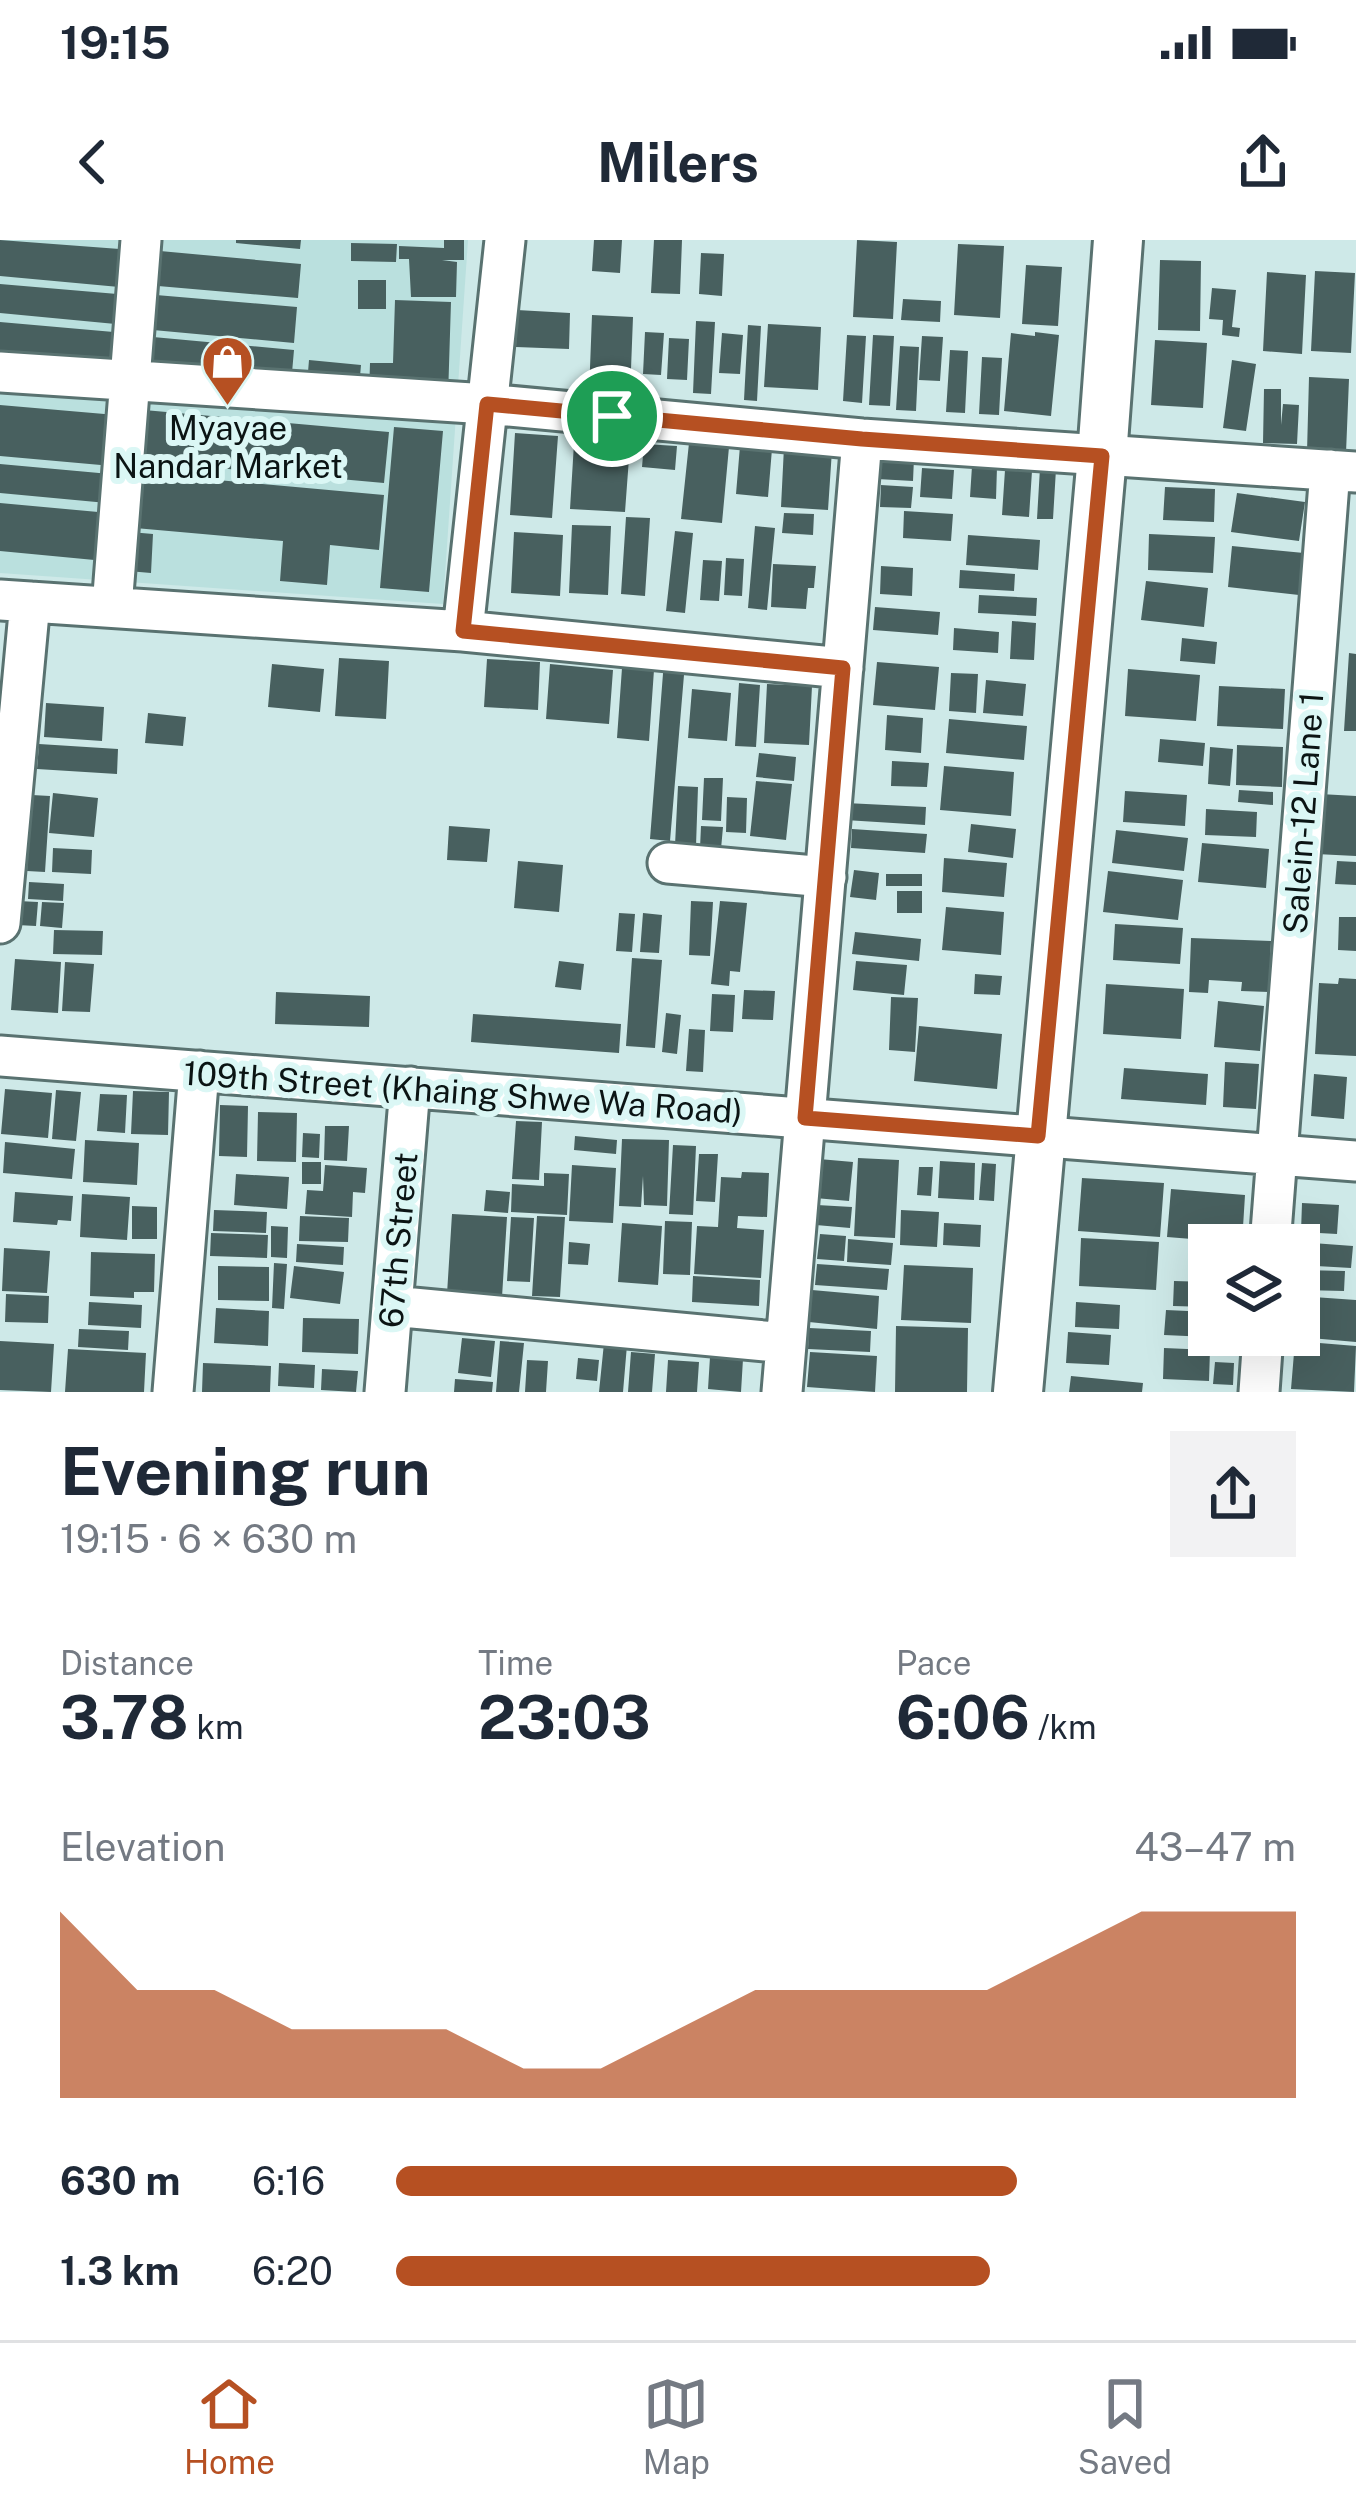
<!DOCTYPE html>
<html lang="en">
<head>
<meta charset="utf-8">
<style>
	:root { --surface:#fff; --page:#f2f2f3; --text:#1f2937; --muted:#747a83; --line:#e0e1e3; --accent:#b65022 }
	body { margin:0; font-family:"Public Sans",sans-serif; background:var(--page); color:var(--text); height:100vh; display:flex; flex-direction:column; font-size:45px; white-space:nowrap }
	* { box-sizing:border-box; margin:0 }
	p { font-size:39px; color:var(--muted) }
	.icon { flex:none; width:66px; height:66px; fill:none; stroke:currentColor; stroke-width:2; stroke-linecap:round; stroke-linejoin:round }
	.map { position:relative; height:1152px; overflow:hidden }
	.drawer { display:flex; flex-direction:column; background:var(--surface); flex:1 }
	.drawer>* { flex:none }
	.fabs { position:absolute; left:1188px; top:984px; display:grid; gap:24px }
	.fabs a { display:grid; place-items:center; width:132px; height:132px; border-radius:0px; background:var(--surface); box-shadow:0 12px 48px #0002; font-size:60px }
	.pin { position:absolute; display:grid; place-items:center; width:102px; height:102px; color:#fff; margin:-51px; border:6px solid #fff; border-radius:50%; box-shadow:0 3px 12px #0007 }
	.round { display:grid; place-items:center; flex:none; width:126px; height:126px; border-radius:0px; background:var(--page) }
	.summary { display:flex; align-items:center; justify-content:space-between; height:204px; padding:0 60px }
	h1 { font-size:66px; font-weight:700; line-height:90px }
	.metrics { display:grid; grid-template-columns:repeat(3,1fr); gap:18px; height:204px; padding:12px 60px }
	.metrics div { display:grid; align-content:center }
	.metrics b { font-size:60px; font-weight:700 }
	.metrics small { font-size:33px; font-weight:400 }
	.metrics p { font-size:33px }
	.chart { height:336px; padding:24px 60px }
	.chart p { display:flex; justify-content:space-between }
	.chart svg { width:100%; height:216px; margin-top:12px; fill:var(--accent); opacity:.7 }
	ul { padding:0 60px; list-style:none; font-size:39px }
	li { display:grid; grid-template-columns:192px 144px 1fr; align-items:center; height:90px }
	li i { height:30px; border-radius:15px; background:var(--accent) }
	.status { display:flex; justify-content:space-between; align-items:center; height:84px; padding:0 60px; background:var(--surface); direction:ltr }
	.status svg { height:33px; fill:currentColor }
	header { display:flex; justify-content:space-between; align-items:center; height:156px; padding:0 60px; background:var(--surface); font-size:54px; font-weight:700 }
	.menu { display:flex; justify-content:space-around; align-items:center; height:168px; border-top:3px solid var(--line); background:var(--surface); font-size:33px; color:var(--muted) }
	.menu a { display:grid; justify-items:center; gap:6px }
	.menu .active { color:var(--accent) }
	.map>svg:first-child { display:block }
	.built { fill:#bae0de }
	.building { fill:#48605f }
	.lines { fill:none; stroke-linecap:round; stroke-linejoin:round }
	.minor-casing { stroke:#597270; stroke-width:45 }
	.major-casing { stroke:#597270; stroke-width:54 }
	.minor { stroke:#fff; stroke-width:39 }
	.major { stroke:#fff; stroke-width:48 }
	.route-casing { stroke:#fff; stroke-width:24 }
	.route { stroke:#b65022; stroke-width:15 }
	.labels { text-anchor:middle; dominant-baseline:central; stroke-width:12; stroke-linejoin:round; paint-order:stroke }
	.poi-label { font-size:33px; fill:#0b1414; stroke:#dbf7f5 }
	.street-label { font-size:33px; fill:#0b1414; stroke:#dbf7f5 }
</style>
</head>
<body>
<div class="status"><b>19:15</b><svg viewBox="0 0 49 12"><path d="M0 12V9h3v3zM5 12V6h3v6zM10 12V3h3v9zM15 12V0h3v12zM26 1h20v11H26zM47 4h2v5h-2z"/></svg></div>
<header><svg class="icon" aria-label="back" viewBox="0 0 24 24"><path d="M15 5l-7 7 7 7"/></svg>Milers<svg class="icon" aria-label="share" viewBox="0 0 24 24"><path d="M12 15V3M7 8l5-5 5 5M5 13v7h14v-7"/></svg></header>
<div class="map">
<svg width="1356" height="1152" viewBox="0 0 1356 1152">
	<rect width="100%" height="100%" fill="#cee9e8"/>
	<path class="built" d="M0 0H468L443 364 0 333Z"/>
	<path class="building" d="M0 0 133 10 130 48 0 36Z
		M236 0H301L300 9 236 3Z
		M444 0H464V20H442L457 22 456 57H411L409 19H399V6L444 8Z
		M594 0H622L620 33 592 31Z
		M654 0H682L680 54 651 53Z
		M857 0 897 2 893 79 853 77Z
		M351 3 397 4 396 22 351 21Z
		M958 4 1004 6 1000 78 954 75Z
		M160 11 301 24 298 58 158 46Z
		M701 13 724 14 722 56 699 54Z
		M1160 20 1201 21 1200 91 1158 90Z
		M1026 25 1062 27 1058 86 1022 84Z
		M1315 31 1355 33 1351 113 1311 111Z
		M1267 32 1306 35 1302 114 1263 111Z
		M358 40H386V69H358Z
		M0 44 129 55 126 85 0 73Z
		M1212 48 1236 50 1232 87 1240 88 1239 97 1222 95 1223 80 1209 79Z
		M156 55 297 67 294 103 153 90Z
		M903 59 941 61 940 82 901 80Z
		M395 60 451 62 448 157 369 154 370 123H393Z
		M517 70 570 73 569 109 516 107Z
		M592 75 633 77 630 155 589 154Z
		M696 81 715 82 711 154 693 153Z
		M0 82 125 93 122 129 0 118Z
		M768 84 821 87 818 150 764 147Z
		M748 85 761 86 757 161 744 160Z
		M645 92 664 93 661 135 643 134Z
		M1035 92 1059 95 1051 176 1004 171 1011 93 1035 96Z
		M722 93 743 95 740 134 719 133Z
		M847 95 866 96 862 163 843 161Z
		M873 95 894 96 890 166 869 165Z
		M922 96 943 97 940 141 919 140Z
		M153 97 294 110 291 144 150 131Z
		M669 98 689 99 687 140 667 139Z
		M1155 100 1207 103 1203 168 1151 165Z
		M900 106 919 107 916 171 896 170Z
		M950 110 968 111 965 173 946 172Z
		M982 117 1002 118 999 175 979 174Z
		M309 120 361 125 359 148 307 144Z
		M1232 120 1256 124 1246 191 1223 188Z
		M1309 137 1349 139 1346 213 1307 212Z
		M1264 149H1281V185L1283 164 1299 165 1297 204 1263 203Z
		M0 165 116 175 112 226 0 216Z
		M144 170 389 192 384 243 140 221Z
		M394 187 443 191 429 352 380 348Z
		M575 187 631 191 625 272 570 269Z
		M515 193 558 196 552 278 510 275Z
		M689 203 729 207 722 283 681 279Z
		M644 204 677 206 675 230 642 227Z
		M740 206 772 209 768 257 736 254Z
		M784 207 832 210 828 270 781 267Z
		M879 216 914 218 913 241 877 239Z
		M0 224 110 234 107 263 0 253Z
		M972 226 997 227 996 259 970 257Z
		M922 228 954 230 952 259 920 257Z
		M1040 228 1056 229 1053 279H1037Z
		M1005 230 1032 231 1029 277 1002 275Z
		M140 233 384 255 379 310 330 305 327 345 280 341 283 301 135 288Z
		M881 245 913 247 911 268 880 267Z
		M1165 247 1215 249 1214 282 1163 280Z
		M1237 253 1305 262 1299 301 1231 292Z
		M0 263 109 273 105 321 0 311Z
		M904 271 953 274 951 301 903 298Z
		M784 273 814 274 813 295 782 293Z
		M626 277 650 278 645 356 621 354Z
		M572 285 611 286 608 355 569 353Z
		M755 286 775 288 767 370 748 368Z
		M675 291 693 293 685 373 666 371Z
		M130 292 153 294 151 333 128 331Z
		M514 292 563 295 560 356 511 353Z
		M1149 294 1215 297 1213 333 1148 330Z
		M968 295 1040 300 1038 330 966 325Z
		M1232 306 1304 313 1299 355 1228 347Z
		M726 318 744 319 742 356 724 355Z
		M703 320 722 321 719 361 700 360Z
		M773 324 816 326 814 348H808L806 369 771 367Z
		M881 326 913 328 912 356 880 354Z
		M960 330 1015 334 1014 351 959 348Z
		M1146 341 1208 348 1204 387 1141 380Z
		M979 355 1037 358 1036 376 978 373Z
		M875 367 940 372 938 395 873 390Z
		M1012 381 1036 383 1034 420 1010 419Z
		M954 388 999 392 998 413 953 410Z
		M1182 398 1217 402 1215 424 1180 421Z
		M1349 413 1356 414V491H1344Z
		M339 418 389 421 386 479 335 476Z
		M487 419 540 422 538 470 484 467Z
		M664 421 685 423 670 601 650 599Z
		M877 422 939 427 935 470 873 465Z
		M272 424 324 429 320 472 268 467Z
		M550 424 613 430 609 484 546 479Z
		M622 428 654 430 649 501 617 498Z
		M1128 429 1200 435 1196 481 1125 476Z
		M951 433 978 434 976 473 949 471Z
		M986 440 1026 444 1023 476 983 473Z
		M739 443 760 445 756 507 735 506Z
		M767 444 812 446 809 505 764 503Z
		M1219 446 1285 449 1283 489 1217 486Z
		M692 449 731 453 727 501 688 498Z
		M46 463 104 467 102 501 44 497Z
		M148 473 186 477 183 506 145 503Z
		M887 475 923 478 921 513 885 510Z
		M949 479 1027 486 1024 520 946 513Z
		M1160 499 1205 503 1203 526 1158 522Z
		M39 504 118 509 117 534 37 529Z
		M1237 505 1283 507 1282 547 1236 545Z
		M1210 507 1233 509 1230 546 1208 544Z
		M759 513 796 517 794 541 756 537Z
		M892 521 929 523 927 547 891 546Z
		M944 526 1014 532 1011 576 940 570Z
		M704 538H723L721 581 702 580Z
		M756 541 792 544 786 600 750 596Z
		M678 546 698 547 696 606 675 605Z
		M1239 550 1273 552V565L1238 562Z
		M1125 551 1187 555 1185 586 1123 582Z
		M53 553 98 558 94 597 49 593Z
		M1320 554 1356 556V616L1316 614Z
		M32 555 50 556 45 632 27 631Z
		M727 557 747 558 746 593 726 592Z
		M846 563 926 567 925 585 845 580Z
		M1206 569 1257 572 1256 597 1205 595Z
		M971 584 1016 589 1013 618 968 612Z
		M449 586 490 589 487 622 447 620Z
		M701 586 723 587 721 609 700 608Z
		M852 589 927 594 925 613 851 608Z
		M1116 590 1188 598 1184 631 1112 623Z
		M1202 603 1269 609 1266 648 1198 642Z
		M53 608 92 610 91 634 52 632Z
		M944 618 1007 623 1004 657 942 652Z
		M518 621 563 625 559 672 514 668Z
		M1337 621 1356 622V645L1335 644Z
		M854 630 879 633 876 660 850 657Z
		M1108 631 1183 640 1178 680 1103 672Z
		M886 634H922V646H886Z
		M29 642 64 644 63 661 28 659Z
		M897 651H922V673H897Z
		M18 661 38 662 36 686 17 685Z
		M691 661 713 662 710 716 689 715Z
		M720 661 747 663 740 732 730 731 729 746 711 744Z
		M42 662 64 663 62 688 40 686Z
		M946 667 1004 672 1001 715 942 710Z
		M619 673 635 674 632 712 616 711Z
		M643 673 662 675 659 713 640 712Z
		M1339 677H1356V711L1338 710Z
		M1115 684 1183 688 1180 724 1113 720Z
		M54 690 103 691 102 715 53 714Z
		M855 692 921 699 919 721 852 714Z
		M1191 698 1271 701 1269 752 1241 751 1242 742 1209 740 1208 753 1189 752Z
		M632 718 662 720 655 808 626 806Z
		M15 719 61 722 58 773 11 770Z
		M559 721 584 724 581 750 555 747Z
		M856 721 907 725 904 755 853 750Z
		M65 722 94 724 90 772 62 771Z
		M975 734 1002 736 1000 755 974 754Z
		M1339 738 1356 739V816L1315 814 1319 743 1338 744Z
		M1106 744 1184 749 1181 799 1103 794Z
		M744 750 775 751 773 780 742 779Z
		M276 752 370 756 369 787 275 784Z
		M712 754 735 755 733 792 710 791Z
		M891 757 918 758 915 812 889 810Z
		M1218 761 1264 766 1260 811 1214 807Z
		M666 773 681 775 677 814 662 812Z
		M473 774 621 784 619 813 471 802Z
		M919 786 1002 794 997 849 914 841Z
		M689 789 705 790 703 832 686 831Z
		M1225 822 1259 824 1256 869 1223 867Z
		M1124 828 1208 834 1206 865 1121 859Z
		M1314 834 1347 837 1344 879 1311 876Z
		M5 849 52 853 48 898 1 894Z
		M56 850 81 852 76 901 52 899Z
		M133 851 169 852 168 895 131 894Z
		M100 854 127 855 125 893 97 891Z
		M220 865 248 866 247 917 219 916Z
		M258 872 297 873 296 922 257 921Z
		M516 881 542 882 539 940 512 939Z
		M325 886H349L347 921 324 920Z
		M303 893 320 894 319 918 302 917Z
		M575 896 617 900 616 914 574 910Z
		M622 899 669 900 667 966 644 965 643 936 641 967 619 966Z
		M85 900 139 903 137 945 83 942Z
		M5 902 75 909 72 939 3 933Z
		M673 905 696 906 693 975 669 974Z
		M699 914H718L715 962 696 961Z
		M858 918 899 920 895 998 854 996Z
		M819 919 853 922 849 961 815 958Z
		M940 921 975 923 974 960 938 958Z
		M302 922H321V944H302Z
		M982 923 996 924 994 961 979 960Z
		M325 925 367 928 365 953 353 952 352 977 305 974 307 950 323 951Z
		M572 925 616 928 613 983 569 981Z
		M919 927H933L931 956 917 955Z
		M742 932 769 933 767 977 738 976 737 988 764 990 761 1038 694 1034 697 986 718 987 721 937 741 938Z
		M544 933 569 934 567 975 511 972 512 944 544 946Z
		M236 934 289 937 287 969 234 965Z
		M1082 938 1164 943 1160 997 1078 991Z
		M1171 949 1245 955 1242 1003 1167 997Z
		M486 950 510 952 508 973 484 971Z
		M15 952 73 956 71 981 58 980 57 985 13 982Z
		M82 954 130 957 127 1000 80 997Z
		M1302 963 1339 965 1337 994 1301 992Z
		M817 965 852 967 850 988 816 985Z
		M132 966 157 967V999H132Z
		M214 970 267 972 266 993 213 991Z
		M901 970 939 972 937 1007 900 1005Z
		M452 974 507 977 502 1057 447 1054Z
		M300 976 349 978 348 1002 299 1001Z
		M537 976 565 977 560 1057 532 1056Z
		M511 977 534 978 530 1042 507 1041Z
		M665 981 692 982 690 1035 663 1034Z
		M622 983 662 986 658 1045 618 1042Z
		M944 983 981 985 980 1007 943 1005Z
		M271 986 288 987 287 1018 271 1017Z
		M211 993 268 995 267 1018 210 1016Z
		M820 994 846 996 844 1021 817 1019Z
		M1081 998 1159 1002 1156 1050 1079 1046Z
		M848 999 893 1003 891 1025 847 1022Z
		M569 1002 590 1004 588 1025 568 1024Z
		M1299 1002 1353 1006 1351 1028 1299 1025Z
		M297 1004 344 1007 343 1025 296 1022Z
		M4 1008 50 1011 47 1053 2 1051Z
		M91 1012 155 1014 154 1052H134V1058L90 1056Z
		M274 1023 287 1024 284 1069 272 1068Z
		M817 1024 889 1029 887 1050 815 1045Z
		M904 1025 973 1028 971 1083 901 1080Z
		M218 1026 269 1027V1061L218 1060Z
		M294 1026 344 1032 340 1064 290 1058Z
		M1302 1030 1345 1031 1344 1051 1302 1050Z
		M693 1036 760 1040 759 1066 692 1062Z
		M1174 1041 1209 1042V1067L1173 1066Z
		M812 1050 879 1056 877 1089 809 1082Z
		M6 1054 49 1056 48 1083 5 1082Z
		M1299 1056 1356 1060V1102L1299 1097Z
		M89 1062 142 1065 141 1088 88 1085Z
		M1076 1062 1120 1065 1119 1089 1075 1087Z
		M216 1068 269 1071 268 1106 214 1103Z
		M1166 1070 1209 1072V1097L1164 1095Z
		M303 1078 359 1079 358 1114 302 1112Z
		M896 1086 968 1088 967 1152H895Z
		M809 1088 871 1091 870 1112 808 1109Z
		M79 1089 129 1091 128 1110 78 1107Z
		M1068 1092 1111 1095 1109 1125 1066 1123Z
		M462 1098 495 1101 491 1137 458 1133Z
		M0 1101 54 1104 51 1152 0 1150Z
		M500 1101 524 1103 519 1152H496Z
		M1295 1101 1356 1106 1354 1152 1291 1149Z
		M604 1103 627 1105 623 1152H599Z
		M1164 1108 1210 1110 1209 1141 1163 1139Z
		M68 1109 146 1113 144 1152H65Z
		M631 1112 655 1114 652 1152H628Z
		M810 1112 877 1116 875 1152 807 1147Z
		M710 1117 743 1119 741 1152 708 1149Z
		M578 1118 599 1120 597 1141 576 1139Z
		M527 1120 548 1121 546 1152H525Z
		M668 1120 699 1122 697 1152H666Z
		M1215 1122 1234 1123 1233 1145 1213 1144Z
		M203 1123 271 1126 270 1152H202Z
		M279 1123 315 1125 314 1148 278 1146Z
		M322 1129 358 1131 356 1152 321 1150Z
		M1071 1136 1143 1143 1142 1152H1069Z
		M455 1139 493 1142 492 1152H454Z"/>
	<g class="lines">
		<defs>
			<path id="minor" d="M0 132 487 164 862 199 1356 232
				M0 360 463 391 843 428
				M112 367 141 0
				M463 391 505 0
				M668 623 826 637
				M0 683 30 362
				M0 816 1356 921
				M1270 1005 1330 230
				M392 1066 786 1103
				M173 1152 199 831
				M385 1152 410 847
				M782 1152 862 199
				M1259 1152 1263 1095"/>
			<path id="major" d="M1018 1152 1102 216 1118 0"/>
		</defs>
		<use href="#minor" class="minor-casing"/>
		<use href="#major" class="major-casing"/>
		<use href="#minor" class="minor"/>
		<use href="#major" class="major"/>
	</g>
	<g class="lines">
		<defs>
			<path id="route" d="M487 164 862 199 1102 216 1038 896 805 878 843 428 463 391Z"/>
		</defs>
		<use href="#route" class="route-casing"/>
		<use href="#route" class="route"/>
	</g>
	<defs>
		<symbol id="shop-pin" viewBox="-11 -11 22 30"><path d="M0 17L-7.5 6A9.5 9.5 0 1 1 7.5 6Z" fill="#b65022" stroke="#dbf7f5"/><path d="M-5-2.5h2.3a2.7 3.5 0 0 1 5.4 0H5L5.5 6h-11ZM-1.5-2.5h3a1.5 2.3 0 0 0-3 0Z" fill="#fff"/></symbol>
	</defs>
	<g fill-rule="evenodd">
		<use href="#shop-pin" x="198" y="92" width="59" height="81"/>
	</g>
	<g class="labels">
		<g class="poi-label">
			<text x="228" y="188">Myayae<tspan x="228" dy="38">Nandar Market</tspan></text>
		</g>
		<g class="street-label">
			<text transform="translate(1303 573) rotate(-86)">Salein-12 Lane 1</text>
			<text transform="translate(463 852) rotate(4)">109th Street (Khaing Shwe Wa Road)</text>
			<text transform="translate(398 1000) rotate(-85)">67th Street</text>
		</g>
	</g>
</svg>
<div class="fabs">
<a><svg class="icon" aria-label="layers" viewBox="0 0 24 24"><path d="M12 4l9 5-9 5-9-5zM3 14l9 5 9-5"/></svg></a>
</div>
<div class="pin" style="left:612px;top:176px;background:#1e9e55"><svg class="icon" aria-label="arrive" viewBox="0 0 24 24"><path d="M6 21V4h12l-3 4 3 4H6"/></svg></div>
</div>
<section class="drawer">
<div class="summary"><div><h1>Evening run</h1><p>19:15 · 6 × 630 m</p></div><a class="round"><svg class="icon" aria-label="share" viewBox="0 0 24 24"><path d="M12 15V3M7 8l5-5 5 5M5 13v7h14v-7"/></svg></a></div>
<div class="metrics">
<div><p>Distance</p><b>3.78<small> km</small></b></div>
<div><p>Time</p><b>23:03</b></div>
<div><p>Pace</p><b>6:06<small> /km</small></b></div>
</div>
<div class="chart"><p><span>Elevation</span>43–47 m</p>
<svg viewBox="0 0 160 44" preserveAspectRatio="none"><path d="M0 44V6L10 22L20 22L30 30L40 30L50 30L60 38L70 38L80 30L90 22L100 22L110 22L120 22L130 14L140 6L150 6L160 6V44z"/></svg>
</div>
<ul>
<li><b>630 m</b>6:16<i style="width:69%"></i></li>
<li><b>1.3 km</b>6:20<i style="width:66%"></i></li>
</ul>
</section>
<nav class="menu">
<a class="active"><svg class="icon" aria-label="home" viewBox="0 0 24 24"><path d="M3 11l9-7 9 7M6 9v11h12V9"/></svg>Home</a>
<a><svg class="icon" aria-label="map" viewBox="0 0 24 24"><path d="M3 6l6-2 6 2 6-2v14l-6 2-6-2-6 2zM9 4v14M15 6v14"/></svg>Map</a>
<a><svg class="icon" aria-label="saved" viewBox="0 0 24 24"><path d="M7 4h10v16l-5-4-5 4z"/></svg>Saved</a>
</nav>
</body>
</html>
